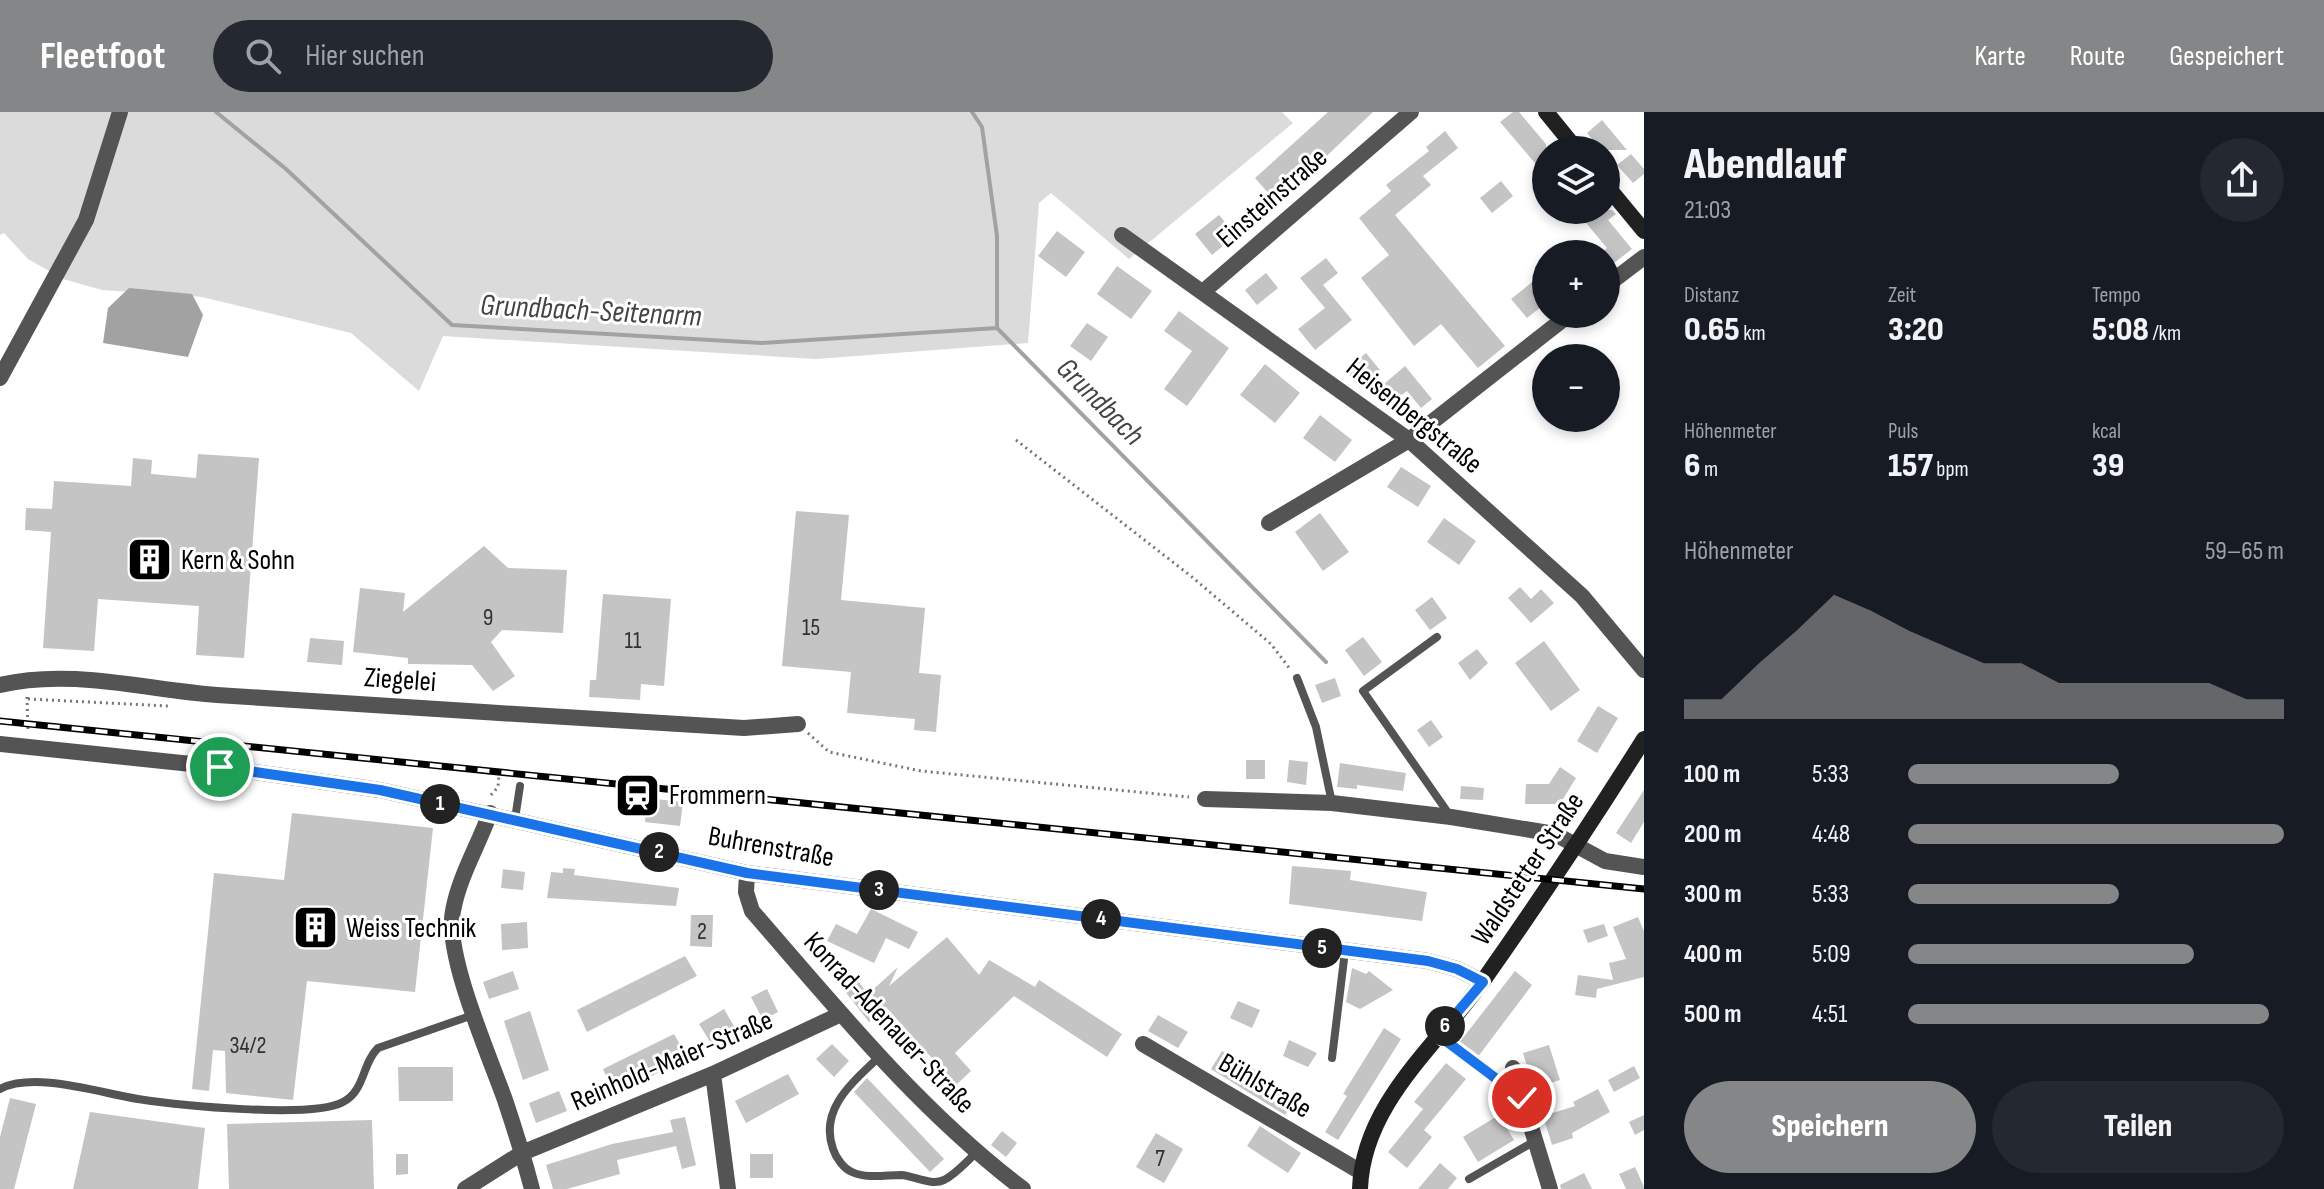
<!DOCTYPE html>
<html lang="de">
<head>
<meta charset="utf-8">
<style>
	:root { --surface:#171b24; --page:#242831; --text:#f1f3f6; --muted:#9ea1a6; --accent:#858687 }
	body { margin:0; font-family:"Sofia Sans Condensed",sans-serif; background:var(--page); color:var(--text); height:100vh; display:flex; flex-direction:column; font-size:30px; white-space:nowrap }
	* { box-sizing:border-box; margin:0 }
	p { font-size:26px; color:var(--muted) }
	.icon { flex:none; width:44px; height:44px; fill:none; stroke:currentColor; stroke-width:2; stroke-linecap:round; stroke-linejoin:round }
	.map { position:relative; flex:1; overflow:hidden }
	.details { display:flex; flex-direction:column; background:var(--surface); width:680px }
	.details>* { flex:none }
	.buttons { position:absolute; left:1532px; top:24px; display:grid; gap:16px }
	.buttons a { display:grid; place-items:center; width:88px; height:88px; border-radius:50%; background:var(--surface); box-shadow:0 4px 12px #0003; font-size:40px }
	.pin { position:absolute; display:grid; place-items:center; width:68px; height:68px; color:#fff; margin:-34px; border:4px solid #fff; border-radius:50%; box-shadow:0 2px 8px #0007 }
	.km { position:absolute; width:40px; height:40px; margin:-20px; border-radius:50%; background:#222; color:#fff; font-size:22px; line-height:40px; text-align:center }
	.round { display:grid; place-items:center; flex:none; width:84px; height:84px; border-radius:42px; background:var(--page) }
	.summary { display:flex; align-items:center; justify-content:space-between; height:136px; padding:0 40px }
	h1 { font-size:44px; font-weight:800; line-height:60px }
	.stats { display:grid; grid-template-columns:repeat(3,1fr); gap:12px; height:136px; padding:8px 40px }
	.stats div { display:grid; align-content:center }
	.stats b { font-size:34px; font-weight:800 }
	.stats small { font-size:22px; font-weight:400 }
	.stats p { font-size:22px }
	.chart { height:224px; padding:16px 40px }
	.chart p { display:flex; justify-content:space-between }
	.chart svg { width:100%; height:144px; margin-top:8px; fill:var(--accent); opacity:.7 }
	.action { display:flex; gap:16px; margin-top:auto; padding:16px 40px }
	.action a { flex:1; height:92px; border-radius:48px; background:var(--accent); color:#fff; font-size:32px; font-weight:800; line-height:92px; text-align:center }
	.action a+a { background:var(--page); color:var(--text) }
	ul { padding:0 40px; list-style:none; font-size:26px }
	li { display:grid; grid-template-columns:128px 96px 1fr; align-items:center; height:60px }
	li i { height:20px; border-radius:10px; background:var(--accent) }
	header { display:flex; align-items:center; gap:48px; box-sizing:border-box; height:112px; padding:0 40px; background:var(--accent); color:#fff }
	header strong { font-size:38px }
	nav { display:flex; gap:44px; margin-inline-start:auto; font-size:28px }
	.search { width:560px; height:72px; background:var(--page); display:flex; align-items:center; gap:20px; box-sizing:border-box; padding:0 28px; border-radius:44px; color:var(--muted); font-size:30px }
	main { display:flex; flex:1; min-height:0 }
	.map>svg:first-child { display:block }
	.green { fill:#dbdbdb }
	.water { fill:#a2a2a2 }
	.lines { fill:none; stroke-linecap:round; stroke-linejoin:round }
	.stream { stroke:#a2a2a2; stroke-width:4 }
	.building { fill:#c4c4c4 }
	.path { stroke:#767676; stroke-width:3; stroke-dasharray:2 4; stroke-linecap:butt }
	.lane { stroke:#545454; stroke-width:8 }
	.street { stroke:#545454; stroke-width:16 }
	.secondary { stroke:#212121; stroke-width:16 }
	.rail-casing { stroke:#000; stroke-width:7 }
	.rail { stroke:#fff; stroke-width:4; stroke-dasharray:12; stroke-linecap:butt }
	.route-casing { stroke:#fff; stroke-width:16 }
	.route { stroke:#1a73e8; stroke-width:10 }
	.labels { text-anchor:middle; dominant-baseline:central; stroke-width:6; stroke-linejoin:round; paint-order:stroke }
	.number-label { font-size:24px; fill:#313131 }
	.street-label { font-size:28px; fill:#000; stroke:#fff }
	.poi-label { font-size:28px; fill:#000; stroke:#fff; text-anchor:start }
	.water-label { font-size:30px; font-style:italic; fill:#434343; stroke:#fff }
</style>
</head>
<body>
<header>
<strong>Fleetfoot</strong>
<div class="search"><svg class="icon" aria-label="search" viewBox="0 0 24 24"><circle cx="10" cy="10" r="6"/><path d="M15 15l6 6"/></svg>Hier suchen</div>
<nav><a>Karte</a><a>Route</a><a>Gespeichert</a></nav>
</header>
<main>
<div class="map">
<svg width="1644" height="1077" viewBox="0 0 1644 1077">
	<rect width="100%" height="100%" fill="#fff"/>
	<path class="green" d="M0 0H1282L1293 11 1129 147 1051 81 1039 91 1028 231 816 247 443 224 419 279 351 221 202 185 102 178 63 167 28 147 4 121 0 123Z"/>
	<path class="water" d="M129 176 192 182 203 203 188 245 103 231 108 196Z"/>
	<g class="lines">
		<path class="stream" d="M216 0 286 57 452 213 762 231 997 216
			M972 0 982 15 997 124V216L1326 550"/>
	</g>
	<path class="building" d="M1328 0H1373L1277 91 1255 66Z
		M1513 0H1519L1546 32V64L1500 10Z
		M1602 8 1627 38H1601L1587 21Z
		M1445 19 1458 36 1423 64 1431 73 1395 103 1505 234 1478 256 1441 212 1414 234 1361 166 1389 143 1359 106 1391 79 1386 73 1429 39 1426 35Z
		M1631 42 1644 57V62L1633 71 1617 53Z
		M1501 69 1513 84 1492 101 1480 86Z
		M1592 98H1612L1616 102 1608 108 1632 137 1614 151 1604 139 1607 136 1582 106Z
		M1219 103 1236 123 1212 143 1195 122Z
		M1057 119 1085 140 1066 165 1038 144Z
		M1326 146 1338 161 1323 173 1352 208 1315 238 1298 217 1325 196 1300 166Z
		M1117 154 1152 179 1131 207 1097 182Z
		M1546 159V191L1527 206 1511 187Z
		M1266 161 1278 176 1257 193 1245 178Z
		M1179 199 1229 236 1187 294 1164 277 1192 239 1164 219Z
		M1087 211 1108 225 1091 249 1070 234Z
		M1366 241 1380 258 1359 275 1345 258Z
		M1265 252 1300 281 1275 311 1240 283Z
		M1405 254 1432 287 1421 296 1407 279 1396 287 1384 272Z
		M1320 303 1352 328 1335 350 1303 326Z
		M198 342 259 346 244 546 196 543 199 494 98 487 94 539 43 536 51 420 25 418 26 396 52 397 54 369 131 374 133 346 152 348 151 362 196 366Z
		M1401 355 1431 374 1418 395 1387 375Z
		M796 399 849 403 841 488 925 496 919 561 941 563 936 620 914 618 915 607 847 601 851 560 782 554Z
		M1320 401 1349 440 1323 459 1295 420Z
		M1444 406 1476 429 1459 453 1427 430Z
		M484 434 508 456 567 458 563 521 502 518 491 530 515 564 493 579 472 553 408 552V546L353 540 360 476 405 481 403 500Z
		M1520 475 1531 487 1541 477 1554 491 1531 511 1508 486Z
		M603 482 671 487 664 574 641 572 640 588 589 585 590 568H596Z
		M1432 485 1447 506 1430 518 1415 498Z
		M1363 525 1382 550 1364 564 1345 538Z
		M310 526 344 529 342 553 307 550Z
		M1544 529 1580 578 1551 599 1515 551Z
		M1477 537 1488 551 1470 568 1458 551Z
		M1335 566 1341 584 1322 591 1315 573Z
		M1598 594 1618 606 1597 641 1577 629Z
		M1431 608 1443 625 1429 635 1417 618Z
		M1246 648H1265V667H1246Z
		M1289 648 1308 650 1306 673 1287 670Z
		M1340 651 1406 661 1403 679 1357 673V677L1337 675Z
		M1560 655 1576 666 1560 692H1525L1526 672H1549Z
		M1461 674 1484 676 1483 688 1460 687Z
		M1644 678V710L1631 731 1616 721Z
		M647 686 683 690 680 714 645 710Z
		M292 701 433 716 415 880 307 869 293 988 226 981 225 939 213 938 209 979 192 977 214 761 284 768Z
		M1292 754 1351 759 1350 768 1427 780 1422 809 1289 792Z
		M563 756 575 757 574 763 679 776 676 794 547 786 551 760 563 761Z
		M503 757 525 760 523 778 501 776Z
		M871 797 918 820 909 837 886 826 874 851 827 829 836 812 857 822Z
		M691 803H713L712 835 690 834Z
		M1638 805 1644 819V865L1597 877 1596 886 1575 883 1578 863 1613 868 1609 851 1626 847 1613 815Z
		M527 810 528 836 502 838 501 812Z
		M1604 812 1608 824 1588 831 1583 818Z
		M947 825 979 863 989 848 1035 875 1039 868 1122 922 1107 945 1014 884 955 941 971 959 956 973 886 895 869 910 829 859 842 849 868 882 898 855 889 874Z
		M685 844 697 864 587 920 577 898Z
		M1352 856 1366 862 1369 859 1393 878 1360 897 1346 890Z
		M513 859 519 877 489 887 483 870Z
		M1515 859 1532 873 1477 946 1459 931Z
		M767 877 778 900 763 908 751 885Z
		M1238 889 1260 898 1252 916 1230 906Z
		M724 897 738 921 714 936 699 912Z
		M530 899 549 958 523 968 504 909Z
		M1158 903 1188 920 1178 936 1148 919Z
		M1384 916 1401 927 1338 1028 1325 1020 1347 984 1343 982Z
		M674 922 687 945 615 984 603 957Z
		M1289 928 1317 941 1308 955 1283 944Z
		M832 932 849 949 834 965 816 947Z
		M1549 933 1560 968 1534 976 1523 941Z
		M1222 939 1262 962 1260 966 1295 988 1285 1003 1211 957Z
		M1446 951 1466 967 1424 1018 1432 1025 1407 1056 1388 1040 1423 997 1414 990Z
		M1634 954 1640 966 1614 980 1608 968Z
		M398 955H453V989H399Z
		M788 962 799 982 746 1011 735 989Z
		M867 966 944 1047 930 1060 854 980Z
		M1598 977 1610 1000 1572 1021 1573 1026 1552 1033 1543 1004 1575 994 1573 990Z
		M559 979 567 999 536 1011 529 991Z
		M10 986 36 992 14 1077H0V1025Z
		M90 1000 205 1016 198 1077H73Z
		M1499 1003 1514 1028 1478 1050 1463 1025Z
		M1644 1003V1018L1635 1023 1629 1010Z
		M685 1005 696 1053 682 1057 676 1034 617 1048 620 1062 567 1077H553L546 1053 612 1032 673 1020 670 1008Z
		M372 1008 374 1077H229L227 1012Z
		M1260 1014 1301 1041 1288 1061 1247 1034Z
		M1002 1019 1017 1031 1006 1045 991 1033Z
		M1156 1021 1183 1037 1164 1071 1136 1055Z
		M396 1042H408V1062L396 1063Z
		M750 1042H773V1066H750Z
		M1440 1051 1457 1066 1448 1077H1418Z
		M1635 1055 1644 1075V1077H1626L1619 1062Z
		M1584 1061 1592 1077H1561L1560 1073Z"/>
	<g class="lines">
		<path class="path" d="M1016 328 1192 465 1271 532 1290 557
			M27 585 28 621
			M28 587 168 594
			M808 621 829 640 921 659 1189 685
			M491 683 498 675 499 663
			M1451 934 1502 972"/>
		<path class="lane" d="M1437 525 1363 579 1451 705
			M1297 566 1316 615 1332 691
			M515 707 520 674
			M879 945C852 971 819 997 833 1037 836 1046 844 1057 852 1060 867 1067 886 1063 901 1063 915 1064 931 1074 944 1068 956 1062 967 1049 977 1040
			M1332 946 1345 839
			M0 977C34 959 100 981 138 987 176 993 313 1007 343 990 365 979 362 951 378 936L473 903
			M1469 1067 1535 1029"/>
		<path class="street" d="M1122 123 1409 328 1582 484 1644 558
			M1606 174 1644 145
			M1204 179 1411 0
			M0 266 86 108 120 0
			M1269 411 1409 328 1570 202
			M0 573C70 556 147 578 217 583 393 595 568 605 744 616L798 612
			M0 632 220 655 380 678 747 761 1428 849 1457 857 1483 870
			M1205 687 1332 691 1451 705 1555 722 1605 749 1644 755
			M490 701C478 734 459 765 453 799 444 842 490 945 505 988 515 1018 524 1047 532 1077
			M747 761 746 780 752 799C837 897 920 999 1023 1077
			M1143 932 1361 1060
			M1513 956 1550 1077
			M713 962 728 1077
			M465 1077 522 1041 713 962 841 902"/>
		<path class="secondary" d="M1546 0 1577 38
			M1606 73 1644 119
			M1360 1077C1363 990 1439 932 1485 866 1540 788 1593 708 1644 627"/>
		<defs>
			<path id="rail" d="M0 609 1644 777"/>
		</defs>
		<use href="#rail" class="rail-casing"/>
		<use href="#rail" class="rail"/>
	</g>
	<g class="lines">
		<defs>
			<path id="route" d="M220 655 380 678 747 761 1428 849 1457 857 1483 870 1438 923 1522 986"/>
		</defs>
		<use href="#route" class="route-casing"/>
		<use href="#route" class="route"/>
	</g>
	<defs>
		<symbol id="building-square" viewBox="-11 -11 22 22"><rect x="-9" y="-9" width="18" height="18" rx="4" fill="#000" stroke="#fff"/><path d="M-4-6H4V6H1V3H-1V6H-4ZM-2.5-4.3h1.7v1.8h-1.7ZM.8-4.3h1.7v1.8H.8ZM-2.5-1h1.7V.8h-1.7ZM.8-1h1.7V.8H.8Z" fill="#fff"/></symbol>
		<symbol id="station-square" viewBox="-11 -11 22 22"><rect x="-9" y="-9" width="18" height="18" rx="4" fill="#000" stroke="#fff"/><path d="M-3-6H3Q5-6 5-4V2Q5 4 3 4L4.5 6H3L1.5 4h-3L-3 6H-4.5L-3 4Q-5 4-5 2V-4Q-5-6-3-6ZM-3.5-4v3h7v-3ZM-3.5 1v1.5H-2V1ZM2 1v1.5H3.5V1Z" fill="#fff"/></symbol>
	</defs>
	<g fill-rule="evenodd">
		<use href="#building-square" x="124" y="422" width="51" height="51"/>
		<use href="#station-square" x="612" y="658" width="51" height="51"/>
		<use href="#building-square" x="290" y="790" width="51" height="51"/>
	</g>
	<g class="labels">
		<g class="number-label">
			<text x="488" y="505">9</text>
			<text x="811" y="515">15</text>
			<text x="633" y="528">11</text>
			<text x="702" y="819">2</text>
			<text x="248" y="933">34/2</text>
			<text x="1160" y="1046">7</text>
		</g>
		<g class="street-label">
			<text transform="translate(1272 86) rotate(-41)">Einsteinstraße</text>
			<text transform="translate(1414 304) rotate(39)">Heisenbergstraße</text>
			<text transform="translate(400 568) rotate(4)">Ziegelei</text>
			<text transform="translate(771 735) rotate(10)">Buhrenstraße</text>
			<text transform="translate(1528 757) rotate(-56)">Waldstetter Straße</text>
			<text transform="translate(889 911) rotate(47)">Konrad-Adenauer-Straße</text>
			<text transform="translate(672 949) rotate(-23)">Reinhold-Maier-Straße</text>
			<text transform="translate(1265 974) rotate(30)">Bühlstraße</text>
		</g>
		<g class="poi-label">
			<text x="181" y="448">Kern &amp; Sohn</text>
			<text x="669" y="683">Frommern</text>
			<text x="346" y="816">Weiss Technik</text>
		</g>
		<g class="water-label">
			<text transform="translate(591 199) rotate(3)">Grundbach-Seitenarm</text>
			<text transform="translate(1100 290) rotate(45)">Grundbach</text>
		</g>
	</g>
</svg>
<div class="buttons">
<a><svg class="icon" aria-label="layers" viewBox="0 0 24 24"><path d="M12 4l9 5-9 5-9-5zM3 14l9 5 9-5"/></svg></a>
<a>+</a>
<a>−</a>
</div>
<div class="pin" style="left:220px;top:655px;background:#1e9e55"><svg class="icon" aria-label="arrive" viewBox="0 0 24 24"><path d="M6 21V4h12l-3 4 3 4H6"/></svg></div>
<div class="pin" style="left:1522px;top:986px;background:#d93025"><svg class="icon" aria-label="check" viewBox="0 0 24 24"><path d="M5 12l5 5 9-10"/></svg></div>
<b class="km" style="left:440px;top:692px">1</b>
<b class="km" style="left:659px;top:740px">2</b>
<b class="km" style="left:879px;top:778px">3</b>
<b class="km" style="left:1101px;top:807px">4</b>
<b class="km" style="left:1322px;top:836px">5</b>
<b class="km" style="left:1445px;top:914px">6</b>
</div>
<section class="details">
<div class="summary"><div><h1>Abendlauf</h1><p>21:03</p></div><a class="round"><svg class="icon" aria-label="share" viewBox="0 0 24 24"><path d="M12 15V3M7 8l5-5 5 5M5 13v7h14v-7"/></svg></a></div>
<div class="stats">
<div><p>Distanz</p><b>0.65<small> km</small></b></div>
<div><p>Zeit</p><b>3:20</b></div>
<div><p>Tempo</p><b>5:08<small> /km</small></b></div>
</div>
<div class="stats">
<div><p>Höhenmeter</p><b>6<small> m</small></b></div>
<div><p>Puls</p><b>157<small> bpm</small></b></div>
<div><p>kcal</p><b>39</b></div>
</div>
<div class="chart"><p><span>Höhenmeter</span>59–65 m</p>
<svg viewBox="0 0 160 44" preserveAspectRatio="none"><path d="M0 44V38L10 38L20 27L30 17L40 6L50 11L60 17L70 22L80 27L90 27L100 33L110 33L120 33L130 33L140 33L150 38L160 38V44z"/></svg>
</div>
<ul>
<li><b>100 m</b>5:33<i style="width:56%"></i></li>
<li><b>200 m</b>4:48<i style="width:100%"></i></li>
<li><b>300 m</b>5:33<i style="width:56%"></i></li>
<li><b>400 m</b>5:09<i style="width:76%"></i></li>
<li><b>500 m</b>4:51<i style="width:96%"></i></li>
</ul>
<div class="action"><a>Speichern</a><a>Teilen</a></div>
</section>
</main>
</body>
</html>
